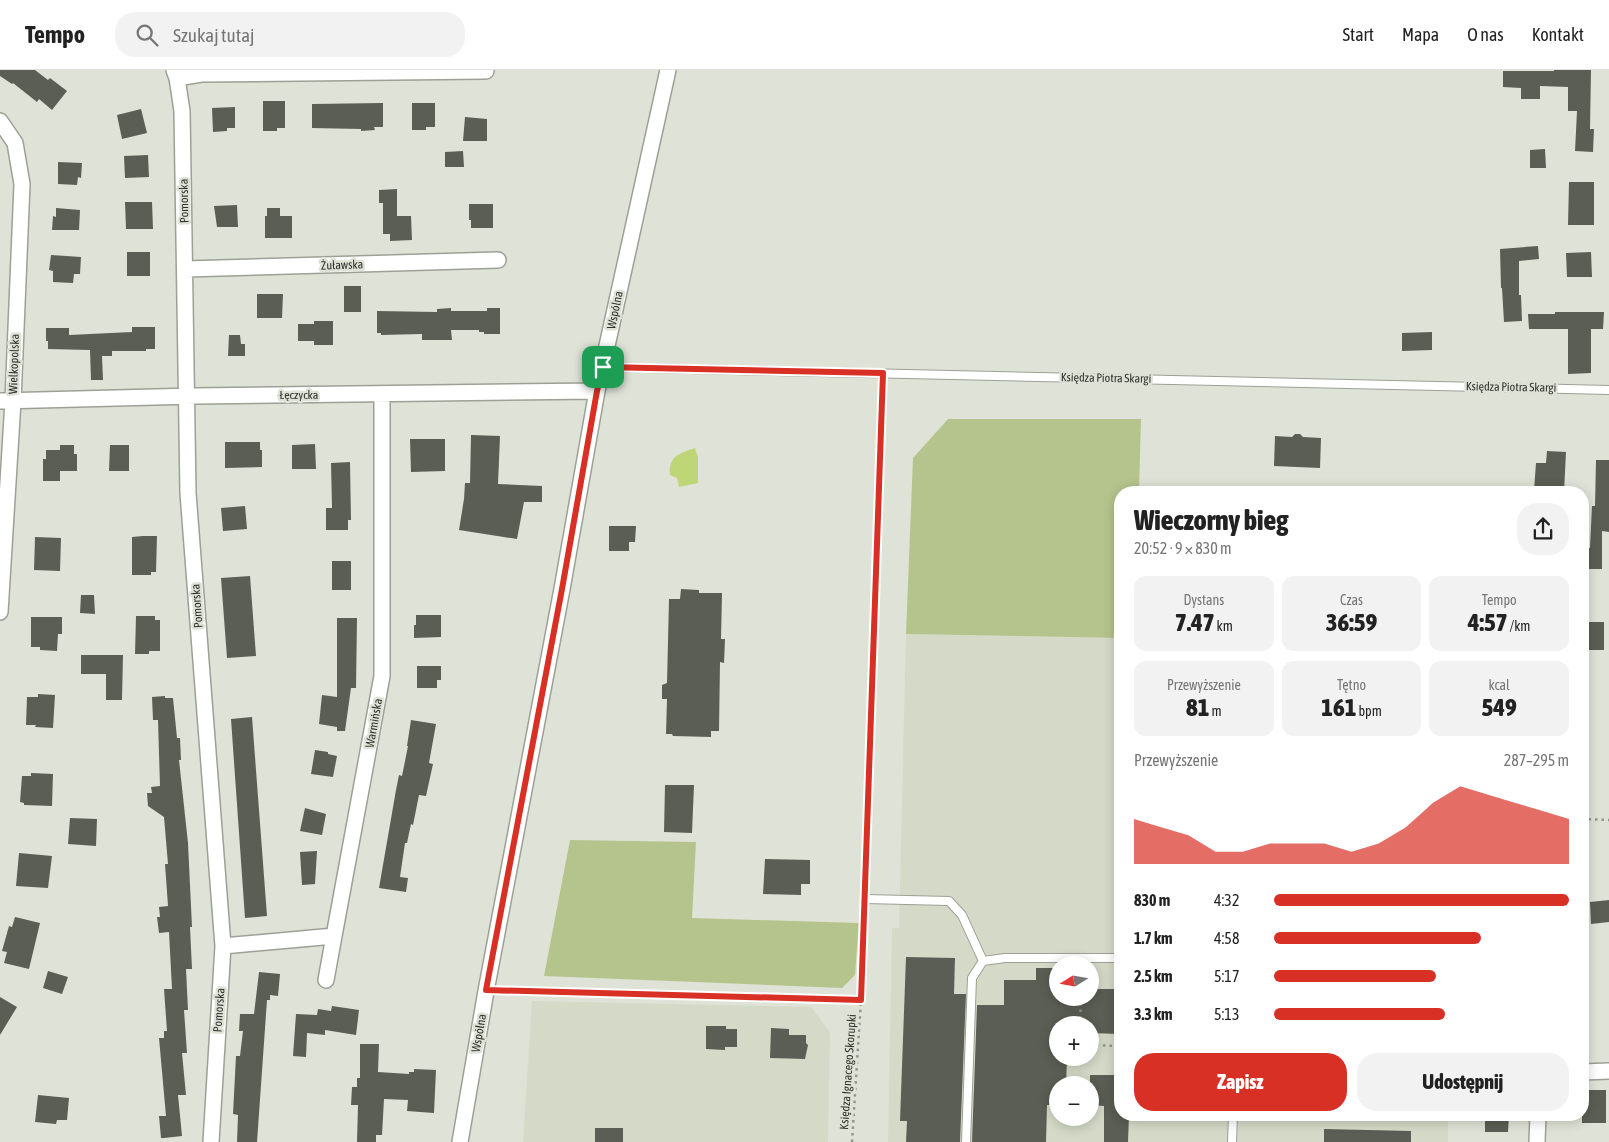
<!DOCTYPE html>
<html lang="pl">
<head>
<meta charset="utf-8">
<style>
	:root { --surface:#fff; --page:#f2f2f2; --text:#222; --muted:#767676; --line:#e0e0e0; --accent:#d93025 }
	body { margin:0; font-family:"Asap Condensed",sans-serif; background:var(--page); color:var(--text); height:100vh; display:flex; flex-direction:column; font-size:19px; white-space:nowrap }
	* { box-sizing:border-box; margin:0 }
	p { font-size:16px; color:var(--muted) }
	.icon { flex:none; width:28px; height:28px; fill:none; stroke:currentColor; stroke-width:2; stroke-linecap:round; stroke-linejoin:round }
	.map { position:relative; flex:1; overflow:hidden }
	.panel { position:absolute; left:1114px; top:416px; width:475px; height:635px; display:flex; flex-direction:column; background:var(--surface); border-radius:20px; box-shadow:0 2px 12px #0003 }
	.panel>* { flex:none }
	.needle { width:32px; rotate:259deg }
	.fabs { position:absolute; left:1049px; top:886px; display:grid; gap:10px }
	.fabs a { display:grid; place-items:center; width:50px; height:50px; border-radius:50%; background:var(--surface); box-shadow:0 2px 12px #0003; font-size:25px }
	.pin { position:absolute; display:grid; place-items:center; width:42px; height:42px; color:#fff; margin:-21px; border-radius:10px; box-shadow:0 2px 8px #0006 }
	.round { display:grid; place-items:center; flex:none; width:52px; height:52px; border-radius:20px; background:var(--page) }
	.headline { display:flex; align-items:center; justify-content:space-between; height:85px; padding:0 20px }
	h1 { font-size:28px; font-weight:800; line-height:38px }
	.metrics { display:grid; grid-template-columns:repeat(3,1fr); gap:8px; height:85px; padding:5px 20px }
	.metrics div { display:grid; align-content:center; border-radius:12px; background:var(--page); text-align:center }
	.metrics b { font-size:25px; font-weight:800 }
	.metrics small { font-size:14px; font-weight:400 }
	.metrics p { font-size:14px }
	.chart { height:140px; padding:10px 20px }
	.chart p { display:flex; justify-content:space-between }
	.chart svg { width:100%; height:90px; margin-top:5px; fill:var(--accent); opacity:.7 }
	.action { display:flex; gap:10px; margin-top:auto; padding:10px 20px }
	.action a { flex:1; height:58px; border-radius:20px; background:var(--accent); color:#fff; font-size:20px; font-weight:800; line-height:58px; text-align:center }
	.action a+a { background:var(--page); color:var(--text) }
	ul { padding:0 20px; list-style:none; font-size:16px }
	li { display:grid; grid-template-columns:80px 60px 1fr; align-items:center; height:38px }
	li i { height:12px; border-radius:6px; background:var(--accent) }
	header { display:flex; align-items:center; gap:30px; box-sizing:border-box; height:70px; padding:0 25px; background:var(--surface); border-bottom:1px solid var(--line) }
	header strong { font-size:24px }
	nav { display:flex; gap:28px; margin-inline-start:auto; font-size:18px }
	.search { width:350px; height:45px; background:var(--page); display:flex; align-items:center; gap:12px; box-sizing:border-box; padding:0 18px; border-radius:20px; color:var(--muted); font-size:19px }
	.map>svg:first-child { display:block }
	.built { fill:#d4dac7; fill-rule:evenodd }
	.green { fill:#b5c48d }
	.water { fill:#bfd676 }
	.building { fill:#5b5e54 }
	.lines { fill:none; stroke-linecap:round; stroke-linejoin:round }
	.lane-casing { stroke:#9da095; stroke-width:10 }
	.street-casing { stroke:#9da095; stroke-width:18 }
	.path { stroke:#92958c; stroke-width:2.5; stroke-dasharray:2.5 4; stroke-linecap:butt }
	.lane { stroke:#fff; stroke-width:8 }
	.street { stroke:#fff; stroke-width:15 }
	.route-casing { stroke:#fff; stroke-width:10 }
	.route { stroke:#d93025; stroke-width:6 }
	.labels { text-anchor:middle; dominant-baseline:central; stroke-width:5; stroke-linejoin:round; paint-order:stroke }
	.street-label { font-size:12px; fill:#30312d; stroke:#dfe3d7 }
</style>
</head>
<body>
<header>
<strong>Tempo</strong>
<div class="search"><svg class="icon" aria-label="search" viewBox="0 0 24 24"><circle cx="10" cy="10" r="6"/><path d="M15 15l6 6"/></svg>Szukaj tutaj</div>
<nav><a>Start</a><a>Mapa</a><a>O nas</a><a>Kontakt</a></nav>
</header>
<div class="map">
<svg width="1609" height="1072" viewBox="0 0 1609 1072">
	<rect width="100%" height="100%" fill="#dfe3d7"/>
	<path class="built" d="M906 564 1120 568V1045H1448V1072H888L892 858H899ZM1058 895H1090V928H1058ZM1058 955H1090V988H1058ZM1058 1015H1090V1048H1058Z
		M532 931 811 937 830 962 828 1072H523Z"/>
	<path class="green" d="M948 349H1141L1139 422H1120V568L906 564 913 388Z
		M570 770 696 772 692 848 859 853 855 905 842 918 544 906Z"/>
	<path class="water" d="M695 378 698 387V413L679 417 677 408 670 405C668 386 680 383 695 378Z"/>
	<path class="building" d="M0 0H35L48 10 50 8 67 21 52 40 39 29 37 32 13 13 12 14 0 6Z
		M1554 0H1591L1590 59H1594L1593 82 1575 81 1577 41H1568V17L1540 16V29H1521V18L1503 17V1H1554Z
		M263 31H285V58H277V61H263Z
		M383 33V57H374L375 60 361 61V59L312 58V34Z
		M412 33H435V57H426V60H412Z
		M235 37V58H227V61L213 62 212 38Z
		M141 39 147 63 122 69 117 45Z
		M465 47 487 49V71H463Z
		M1545 79 1546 98H1530V80Z
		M463 81 464 97H445V82Z
		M148 85 149 107 125 108 124 86Z
		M58 92 82 93 81 108 78 107 77 115 58 114Z
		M1569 112H1594V155H1568Z
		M397 119V146H411L412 170 390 171V164H383V133H379V120Z
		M125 132H152L153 159H126Z
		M469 134H493V158H471V150H469Z
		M237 135 238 157H217L214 136Z
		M56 138 80 140 79 160H52L53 146 56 147Z
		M267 138H280V146H292V168H265V146H267Z
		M1538 176 1539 189 1519 191V225H1521L1522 251 1504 252 1502 218H1501L1500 179Z
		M127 182H150V206H127Z
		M1591 182 1592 207H1567L1566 183Z
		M51 185 81 187 80 204H74L73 213 53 212V201L49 200Z
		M344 216H361V242H344Z
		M257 224H283L282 248H257Z
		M451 238V241H487V238H500V264H484V262H479V260H451L452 270H422V264L381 265V263H377V241L437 242V239Z
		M1555 242H1604L1603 259H1591V303L1568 304V259H1529L1528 244H1555Z
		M314 251H333V275H314V271H298V254H314Z
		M132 257H155V279H146V281H112V286H102L103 310H91L90 280 48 279V271H46V258H69V265L132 262Z
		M1432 262V280L1402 281V263Z
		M229 265H240L241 274H245V286H228Z
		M1295 364H1300L1303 367 1321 368 1320 398 1274 396 1275 366 1292 367Z
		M471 365 500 366 498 414 542 416V432H524L517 469 459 460 464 429 465 413H470Z
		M410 369H445V401L411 402Z
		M225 372H260V380H262V397L225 398Z
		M315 374 316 399H292V375Z
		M60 375H74V384H77V401H60V411H43V389H46V380H60Z
		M110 375H129V401H109Z
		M1547 381 1566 382 1564 422H1545V420H1534L1536 393H1546Z
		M1596 390H1609V462L1602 461V499H1582V478H1590L1592 436H1595Z
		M350 392 351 450H348V460H326V438H332L331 393Z
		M245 436 247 459 223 461 221 438Z
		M609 456H636L635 472H629V481H609Z
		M143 466H157L156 502H151V505H132V467Z
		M35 467 61 468 60 501 34 500Z
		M332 491H351V520H332Z
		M250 506 256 586 227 588 221 508Z
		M681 519 699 520V523H722L721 569H725L724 593 720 592 719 661H711V667L673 666 672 664H666L667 629H662V615L667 613 669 529H680Z
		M81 525H94L95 544 80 543Z
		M416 545H441V567L414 568V555H416Z
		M136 546H155V550H160V581H149V584H135Z
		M31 547H62V564H58L57 581 40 580V577H31Z
		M337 548H357L356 618H351L345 661H337V657L319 654 322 625 337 627Z
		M1582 552H1604V580H1582Z
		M81 585H123L122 630H106V604H81Z
		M417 596H441V610H437V618H417Z
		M38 624 55 625 53 658 35 657 36 655H26L27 627H38Z
		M165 626V628H173L177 668H180L181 690H179L188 773 192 857H190L192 899H186L188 940H184L187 983H182L186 1025H178L182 1066 164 1068H161L159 1046H166L159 968H164V961H167L164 919H172L169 862 159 863 157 847H160L159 837 168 836 165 794H168L164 747 148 736 147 723H152L151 717 160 716 158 650H153L152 627Z
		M252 647 267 846 245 848 231 649Z
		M411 650 436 654 429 693 433 694 426 726 419 725 413 755 411 754 407 773H405L400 807 408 808 406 822 379 818 396 720 399 705 402 706 408 676H407Z
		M315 680 328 682V684L337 686 333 707 311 704Z
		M31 703 53 704 52 736 24 735V733L20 732 22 706H31Z
		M665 715H694L692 763 664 762Z
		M305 738 326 744 322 765 300 761Z
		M70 748 97 749 96 776 68 774Z
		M317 781 315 814 302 815 300 782Z
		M19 783 52 786 48 818 16 816Z
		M765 789 810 790V814H801V825L763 824Z
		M1609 830V852L1591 854 1590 832Z
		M15 847 40 853 29 899 4 893 7 882 2 881 9 856 12 857Z
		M906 887 955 888 954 924H966L960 1072H906L907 1051H900Z
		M1036 898H1058V928H1091V919H1120V964L1090 963V955H1058V988H1067L1066 1015H1058V1035H1047L1046 1072H972L977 935H1004V910H1036Z
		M48 901 68 907 62 924 43 918Z
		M259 902 280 904 278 926 270 925V930H267L257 1072H237L238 1045 233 1044 236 986H240L243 961H239L240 944H254Z
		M0 927 17 937 0 965Z
		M332 936 359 940 356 965 325 960V965L307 963 306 987 293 986 296 944 317 945 318 939 331 941Z
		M706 956H726V959H737V977H725V980L706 979Z
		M771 958 789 959V965H806V973L808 975 805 989 770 988Z
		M360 974H379L378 1002 409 1004V1002H414V999L436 1000 434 1043 407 1041 408 1030 384 1029 382 1065H376V1072H357L358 1035H351L352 1017H357V1008H360Z
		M1090 1005H1120V1045H1129L1128 1072H1104V1036L1090 1035Z
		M1582 1020H1606V1053H1582Z
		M38 1025 69 1028 67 1050H57L56 1054 35 1052Z
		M1485 1045H1509L1508 1062H1485Z
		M595 1058H623V1072H595Z
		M1324 1059 1411 1061V1072H1324Z"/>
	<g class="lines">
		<defs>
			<path id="lane" d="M603 297 1609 320
				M865 829 949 831 962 845 983 891
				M966 1072 972 908 983 891 1005 888H1120
				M1232 1072 1233 1045"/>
			<path id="street" d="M174 0 177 8 182 41 188 423 223 876 211 1072
				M177 8 201 4 486 1
				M0 51 15 73 22 114 13 331 0 542
				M185 199 498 190
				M0 331 194 326 597 321
				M223 876 334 866 382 606V324
				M326 910 334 866
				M1582 1002 1609 1001
				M460 1072 486 921 562 519 597 321 668 0
				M1537 1072 1538 1045"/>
		</defs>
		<use href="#lane" class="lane-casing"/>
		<use href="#street" class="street-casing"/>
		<path class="path" d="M1582 749 1609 750
			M865 818 882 314
			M500 921 861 930
			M1080 955 1081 928
			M1090 975 1120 976
			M852 1072 861 930 864 839"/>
		<use href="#lane" class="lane"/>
		<use href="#street" class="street"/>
	</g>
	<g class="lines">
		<defs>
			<path id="route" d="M603 297 883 303 861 930 486 920 562 519 597 321Z"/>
		</defs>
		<use href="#route" class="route-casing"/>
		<use href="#route" class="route"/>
	</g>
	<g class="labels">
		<g class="street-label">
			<text transform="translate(184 131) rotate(-91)">Pomorska</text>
			<text transform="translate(342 195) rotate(-2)">Żuławska</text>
			<text transform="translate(615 240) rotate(-78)">Wspólna</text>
			<text transform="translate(14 294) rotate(-88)">Wielkopolska</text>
			<text transform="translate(1106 308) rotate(1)">Księdza Piotra Skargi</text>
			<text transform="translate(1511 317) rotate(1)">Księdza Piotra Skargi</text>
			<text x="299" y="325">Łęczycka</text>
			<text transform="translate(197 536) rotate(-94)">Pomorska</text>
			<text transform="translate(374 653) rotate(-80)">Warmińska</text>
			<text transform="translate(219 940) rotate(-86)">Pomorska</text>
			<text transform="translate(479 963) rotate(-80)">Wspólna</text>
			<text transform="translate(848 1002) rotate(-86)">Księdza Ignacego Skorupki</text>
		</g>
	</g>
</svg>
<div class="fabs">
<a><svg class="needle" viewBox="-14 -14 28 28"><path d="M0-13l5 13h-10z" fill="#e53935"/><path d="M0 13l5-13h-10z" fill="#767676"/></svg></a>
<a>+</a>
<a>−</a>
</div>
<div class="pin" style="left:603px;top:297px;background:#1e9e55"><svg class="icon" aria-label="arrive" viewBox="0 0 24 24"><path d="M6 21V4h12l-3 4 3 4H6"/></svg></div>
<section class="panel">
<div class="headline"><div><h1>Wieczorny bieg</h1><p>20:52 · 9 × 830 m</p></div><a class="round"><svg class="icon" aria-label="share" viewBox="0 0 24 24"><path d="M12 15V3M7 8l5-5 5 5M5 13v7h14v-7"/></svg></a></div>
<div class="metrics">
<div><p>Dystans</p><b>7.47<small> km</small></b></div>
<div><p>Czas</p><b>36:59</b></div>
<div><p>Tempo</p><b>4:57<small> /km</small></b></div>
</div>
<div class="metrics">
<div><p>Przewyższenie</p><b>81<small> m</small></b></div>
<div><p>Tętno</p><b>161<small> bpm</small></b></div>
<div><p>kcal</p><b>549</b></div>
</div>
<div class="chart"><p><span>Przewyższenie</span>287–295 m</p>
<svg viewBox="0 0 160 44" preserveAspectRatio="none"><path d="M0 44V22L10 26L20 30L30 38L40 38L50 34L60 34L70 34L80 38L90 34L100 26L110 14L120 6L130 10L140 14L150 18L160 22V44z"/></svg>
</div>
<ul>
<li><b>830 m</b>4:32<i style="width:100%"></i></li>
<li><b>1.7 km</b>4:58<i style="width:70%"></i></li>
<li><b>2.5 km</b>5:17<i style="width:55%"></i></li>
<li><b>3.3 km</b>5:13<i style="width:58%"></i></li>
</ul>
<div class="action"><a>Zapisz</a><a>Udostępnij</a></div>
</section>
</div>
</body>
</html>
